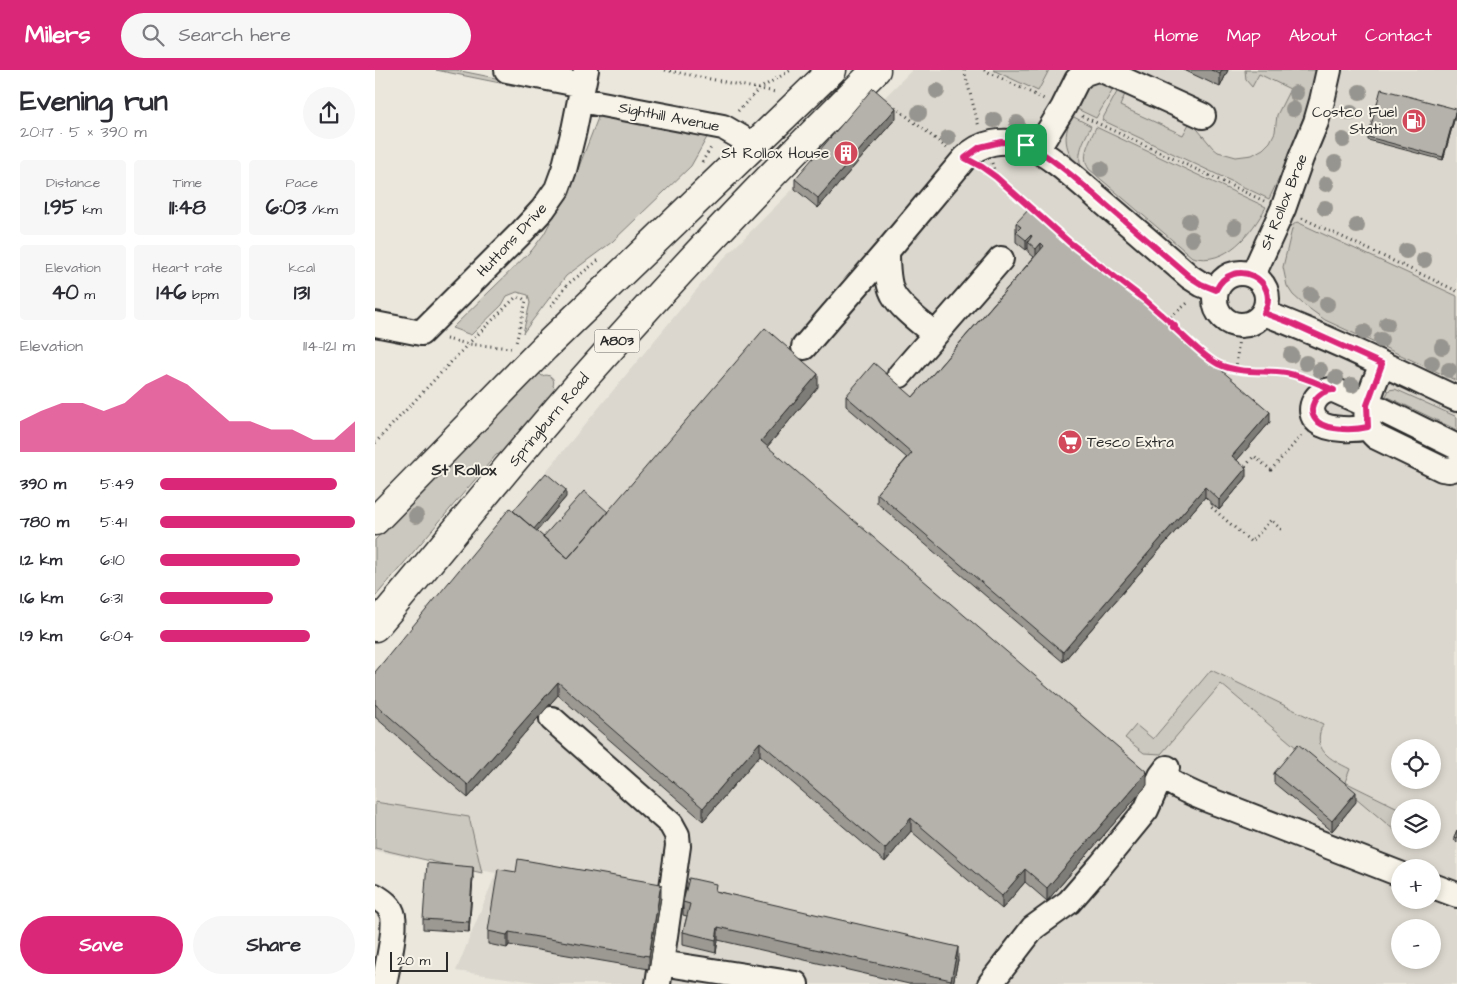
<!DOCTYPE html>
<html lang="en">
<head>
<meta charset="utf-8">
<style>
	:root { --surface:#fff; --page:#f7f7f7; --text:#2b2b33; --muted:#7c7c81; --accent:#db2777 }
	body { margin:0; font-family:"Architects Daughter",sans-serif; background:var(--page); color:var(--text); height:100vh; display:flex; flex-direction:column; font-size:19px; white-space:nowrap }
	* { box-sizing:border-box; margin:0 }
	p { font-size:16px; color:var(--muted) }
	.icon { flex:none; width:28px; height:28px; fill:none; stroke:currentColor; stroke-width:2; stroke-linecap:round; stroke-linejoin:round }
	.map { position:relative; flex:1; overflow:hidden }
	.details { display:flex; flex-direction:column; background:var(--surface); width:375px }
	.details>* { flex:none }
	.buttons { position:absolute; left:1016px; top:669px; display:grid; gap:10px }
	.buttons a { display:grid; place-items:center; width:50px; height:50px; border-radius:50%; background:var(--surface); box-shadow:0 2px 8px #0003; font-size:25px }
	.scale { position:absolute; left:15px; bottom:12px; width:58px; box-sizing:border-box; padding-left:5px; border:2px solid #2b2b2b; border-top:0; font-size:14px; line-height:18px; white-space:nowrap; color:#2b2b2b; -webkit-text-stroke:4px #f7f3e8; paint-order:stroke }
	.pin { position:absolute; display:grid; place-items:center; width:42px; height:42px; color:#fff; margin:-21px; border-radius:10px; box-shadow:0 2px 8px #0006 }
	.round { display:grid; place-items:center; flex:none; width:52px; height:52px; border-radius:26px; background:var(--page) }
	.summary { display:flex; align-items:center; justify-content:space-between; height:85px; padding:0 20px }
	h1 { font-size:28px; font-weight:800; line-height:38px }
	.figures { display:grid; grid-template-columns:repeat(3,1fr); gap:8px; height:85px; padding:5px 20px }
	.figures div { display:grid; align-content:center; border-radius:5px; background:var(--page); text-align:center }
	.figures b { font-size:21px; font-weight:800 }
	.figures small { font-size:14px; font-weight:400 }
	.figures p { font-size:14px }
	.chart { height:140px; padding:10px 20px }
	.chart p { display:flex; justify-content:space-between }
	.chart svg { width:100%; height:90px; margin-top:5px; fill:var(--accent); opacity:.7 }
	.action { display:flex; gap:10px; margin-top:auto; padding:10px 20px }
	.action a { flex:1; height:58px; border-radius:30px; background:var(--accent); color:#fff; font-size:20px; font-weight:800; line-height:58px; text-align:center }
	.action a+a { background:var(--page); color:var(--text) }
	ul { padding:0 20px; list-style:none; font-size:16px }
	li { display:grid; grid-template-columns:80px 60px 1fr; align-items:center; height:38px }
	li i { height:12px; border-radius:6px; background:var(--accent) }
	header { display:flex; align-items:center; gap:30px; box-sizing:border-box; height:70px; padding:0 25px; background:var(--accent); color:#fff }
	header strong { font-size:24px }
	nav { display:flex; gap:28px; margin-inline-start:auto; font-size:18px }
	.search { width:350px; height:45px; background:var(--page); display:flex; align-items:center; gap:12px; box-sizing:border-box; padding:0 18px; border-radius:28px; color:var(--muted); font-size:19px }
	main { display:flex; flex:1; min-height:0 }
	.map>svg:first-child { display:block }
	.built { fill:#dbd7ce; fill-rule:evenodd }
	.green { fill:#cbc8bf; stroke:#7b7a75 }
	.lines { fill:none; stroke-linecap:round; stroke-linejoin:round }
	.minor-casing { stroke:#2b2b2b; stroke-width:28 }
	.major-casing { stroke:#2b2b2b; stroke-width:31 }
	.path { stroke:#2b2b2b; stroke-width:3; stroke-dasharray:1 4; stroke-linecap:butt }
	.minor { stroke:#f7f3e8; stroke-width:24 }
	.major { stroke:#f7f3e8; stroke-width:28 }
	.tree { fill:#97958f }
	.wall { fill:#9c9993; stroke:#2b2b2b }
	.shaded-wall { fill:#7f7d78; stroke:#2b2b2b }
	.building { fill:#b5b2ab; stroke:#2b2b2b }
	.route-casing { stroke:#fff; stroke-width:10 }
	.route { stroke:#db2777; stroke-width:6 }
	.labels { text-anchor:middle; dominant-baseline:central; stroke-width:4; stroke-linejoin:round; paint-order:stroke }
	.shield { fill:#f7f3e8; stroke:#686764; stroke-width:1 }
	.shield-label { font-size:14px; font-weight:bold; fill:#2b2b2b }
	.poi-label { font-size:15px; fill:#2b2b2b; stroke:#f7f3e8; text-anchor:end }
	.street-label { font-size:15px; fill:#2b2b2b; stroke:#f7f3e8 }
	.neighbourhood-label { font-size:16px; font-weight:bold; fill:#2b2b2b; stroke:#f7f3e8 }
</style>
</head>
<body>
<header>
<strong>Milers</strong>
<div class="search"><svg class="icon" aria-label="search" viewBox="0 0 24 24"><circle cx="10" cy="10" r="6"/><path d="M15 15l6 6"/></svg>Search here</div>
<nav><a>Home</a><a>Map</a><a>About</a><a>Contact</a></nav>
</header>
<main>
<section class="details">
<div class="summary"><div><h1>Evening run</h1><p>20:17 · 5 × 390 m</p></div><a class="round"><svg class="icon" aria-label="share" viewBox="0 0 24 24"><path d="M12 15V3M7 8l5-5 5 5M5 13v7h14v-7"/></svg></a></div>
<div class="figures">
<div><p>Distance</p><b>1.95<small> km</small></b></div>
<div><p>Time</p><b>11:48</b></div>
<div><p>Pace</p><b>6:03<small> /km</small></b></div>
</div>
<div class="figures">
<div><p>Elevation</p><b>40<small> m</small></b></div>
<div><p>Heart rate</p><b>146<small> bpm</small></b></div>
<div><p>kcal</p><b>131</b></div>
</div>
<div class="chart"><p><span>Elevation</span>114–121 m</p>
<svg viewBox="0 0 160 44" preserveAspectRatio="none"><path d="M0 44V29L10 24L20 20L30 20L40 24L50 20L60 11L70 6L80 11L90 20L100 29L110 29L120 33L130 33L140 38L150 38L160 29V44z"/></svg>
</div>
<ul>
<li><b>390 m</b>5:49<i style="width:91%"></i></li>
<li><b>780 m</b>5:41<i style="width:100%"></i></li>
<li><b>1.2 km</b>6:10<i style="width:72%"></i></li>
<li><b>1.6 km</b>6:31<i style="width:58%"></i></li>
<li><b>1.9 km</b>6:04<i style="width:77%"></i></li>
</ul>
<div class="action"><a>Save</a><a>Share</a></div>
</section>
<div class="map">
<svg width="1082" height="914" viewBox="0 0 1082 914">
	<rect width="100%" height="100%" fill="#ebe7dd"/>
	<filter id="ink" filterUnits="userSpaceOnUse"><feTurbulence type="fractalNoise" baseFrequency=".02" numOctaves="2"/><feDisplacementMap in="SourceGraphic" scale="10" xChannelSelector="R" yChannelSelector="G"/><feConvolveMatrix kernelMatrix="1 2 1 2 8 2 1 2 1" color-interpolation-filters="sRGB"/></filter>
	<g filter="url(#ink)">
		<path class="built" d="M537 0H1082V914H175L81 901 121 803 0 781V608L342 195ZM1025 678H1058V710H1025ZM1025 738H1058V770H1025ZM1025 798H1058V830H1025ZM1025 858H1058V890H1025Z"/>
		<path class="green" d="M61 0H81L145 13V17Z
			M618 0H674L663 21Z
			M870 0H941C935 46 914 87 894 129L727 50 743 20 750 24 745 36 808 65 815 52 818 54 838 78 843 82 861 87 877 85 888 79 895 72 900 62 902 45 915 19 884 4 877 17 871 10Z
			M721 10 739 18 721 48 700 38 712 15Z
			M226 40 335 62 316 96 237 172 191 206 148 263 155 233 153 225 142 222 132 226 127 235 96 265 77 258 157 180 169 164 178 147 187 129 198 112Z
			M697 46 716 56C708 73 701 82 707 101 691 83 686 69 697 46Z
			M721 57 891 137C877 162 851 197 817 187L714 99C705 85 715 71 721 57Z
			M922 152 1082 226V311L950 250 928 234 918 225 912 216 908 197 918 155Z
			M164 303 167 306C174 303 181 308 178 316L182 320 130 382 121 385 0 527V470L81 385 83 383 85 385 94 374Z
			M1020 319 1082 347V360L1011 326 1014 320Z
			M836 600 948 654C936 680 955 689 975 699L970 712 1025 739V765L846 614 786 684 769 683 750 668 761 655 778 669Z
			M0 732 94 747 107 803 0 778Z"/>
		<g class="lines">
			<defs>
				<path id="minor" d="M132 0 208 15
					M727 0 828 46
					M206 30 348 57 379 75
					M662 80 688 38 702 10 710 3 719 0
					M512 181C512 195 512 212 518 224 527 240 547 253 560 265
					M840 229a26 26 0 1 1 52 0a26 26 0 1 1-52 0Z
					M878 205 908 139 926 88 941 52 947 31 954 0
					M889 243C955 268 1018 299 1082 329
					M0 254 46 263 146 163 168 139 182 119 189 100 199 60 211 0
					M429 277 512 181 590 88C605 72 629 68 650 75 674 83 702 110 722 127 753 153 784 180 815 207L826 214 841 220
					M1007 294C999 315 980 349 1001 367L1067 399 1074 400 1082 398
					M525 305 626 189
					M993 357C980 360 954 361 943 352 929 340 942 319 959 320L992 335 1005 339 1082 377
					M177 649 296 754 302 765 303 776 283 914
					M786 706C808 721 832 730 858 739L1025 804
					M1058 816 1082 825
					M0 826C8 831 16 836 18 846 21 860 12 898 9 914
					M286 893 421 914
					M615 914 658 858 694 832 726 795 771 740 786 706 792 698"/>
				<path id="major" d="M0 451 170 277 457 0
					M0 557C74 470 144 381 220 296 310 194 404 96 501 0"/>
			</defs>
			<use href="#minor" class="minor-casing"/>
			<use href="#major" class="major-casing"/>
			<path class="path" d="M290 0 400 22
				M589 0 604 57
				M609 0 669 29
				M520 37 572 78
				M363 41 384 19 416 0
				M707 46 889 131
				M327 92 337 76
				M617 93 621 106
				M610 99 629 113 659 140
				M927 148 1082 221
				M713 186 770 230 799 255 798 257C810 267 830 288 843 294 869 307 902 299 931 309
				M176 236 193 214 225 189
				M792 250 815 231
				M71 269 93 274 136 278
				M861 299 865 255
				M0 373 93 274 140 228 146 227 151 231 141 273
				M867 400 879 386 896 400 926 366
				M837 434 835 436 876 472 896 450 909 462"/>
			<use href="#minor" class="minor"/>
			<use href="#major" class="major"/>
		</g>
		<g class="tree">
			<circle cx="562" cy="21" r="8"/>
			<circle cx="985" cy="22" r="8"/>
			<circle cx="921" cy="23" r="8"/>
			<circle cx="918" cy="39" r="8"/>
			<circle cx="544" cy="43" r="8"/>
			<circle cx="976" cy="43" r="8"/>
			<circle cx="619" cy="50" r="8"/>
			<circle cx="642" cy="53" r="8"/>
			<circle cx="573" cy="68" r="8"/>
			<circle cx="968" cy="70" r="8"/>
			<circle cx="960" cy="93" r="8"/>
			<circle cx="726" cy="99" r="8"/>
			<circle cx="951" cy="114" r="8"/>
			<circle cx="950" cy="138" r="8"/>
			<circle cx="814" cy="151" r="8"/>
			<circle cx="982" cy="156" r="8"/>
			<circle cx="860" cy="157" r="8"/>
			<circle cx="817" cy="169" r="8"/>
			<circle cx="1031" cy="181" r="8"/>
			<circle cx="1049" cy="190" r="8"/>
			<circle cx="936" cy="225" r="8"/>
			<circle cx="952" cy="234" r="8"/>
			<circle cx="1012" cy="254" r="8"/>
			<circle cx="989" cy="262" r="8"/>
			<circle cx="1006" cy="270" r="8"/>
			<circle cx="1067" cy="277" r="8"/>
			<circle cx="916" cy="285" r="8"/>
			<circle cx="931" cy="293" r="8"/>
			<circle cx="1057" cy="293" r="8"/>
			<circle cx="945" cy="300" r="8"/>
			<circle cx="1074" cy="300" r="8"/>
			<circle cx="961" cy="308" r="8"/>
			<circle cx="977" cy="315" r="8"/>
			<circle cx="41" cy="446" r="8"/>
		</g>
		<path class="wall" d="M809 0H853L845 17Z
			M1081 43 1068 90 993 70V67Z
			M521 48 443 138 420 119V109Z
			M641 153 895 352 862 390 871 408 844 440 830 427 688 592 502 433V423L532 388 471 336V326L538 327 659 187 653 182V178L651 180 641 172Z
			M443 317 392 377 772 715 672 831 650 812 627 839 536 761 510 792 385 685 328 751 183 625 93 728 0 647V602L191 427 162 461 168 467 233 442Z
			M899 703 981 732 957 761 899 713Z
			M1082 760V772L1079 770V767Z
			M98 807 94 862 48 859V849Z
			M341 821 583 890 578 914H534L343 870 341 883 308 875V862L312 846 308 845V832Z
			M286 827 274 899 134 875 132 878 113 874V861Z"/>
		<path class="shaded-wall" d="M847 0H853L845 17V4Z
			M521 38V48L443 138V128Z
			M1081 39V43L1068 90V87Z
			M656 165V174L653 172V178L651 180V170Z
			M666 173V183L661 189V179Z
			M443 304V317L386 384V371Z
			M895 342V352L857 396V386Z
			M871 398V408L844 440V430Z
			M830 417V427L688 592V582Z
			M191 420V427L155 469V463Z
			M183 612V625L93 728V715Z
			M385 672V685L328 751V738Z
			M772 702V715L672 831V818Z
			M981 722V732L957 761V751Z
			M536 748V761L510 792V779Z
			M98 797V807L94 862V852Z
			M650 799V812L627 839V826Z
			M286 814V827L274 899V886Z
			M343 857V870L341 883V870Z
			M134 862V875L132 878V865Z
			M583 877V890L578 914H576V910Z"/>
		<path class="building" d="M836 0H847L845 4Z
			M498 18 521 38 443 128 420 109Z
			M1006 19 1081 39 1068 87 993 67Z
			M656 137 895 342 857 386 871 398 844 430 830 417 688 582 502 423 537 383 471 326 499 293 538 327 669 176 666 173 661 179 653 172 657 166 656 165 651 170 641 162 646 157 641 153Z
			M390 258 443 304 386 371 772 702 672 818 650 799 627 826 536 748 510 779 385 672 328 738 183 612 93 715 0 634V602L135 438 193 488Z
			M171 403 191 420 159 459 138 441Z
			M209 421 233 442 193 488 168 467Z
			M923 674 981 722 957 751 899 703Z
			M1082 760V768L1079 767Z
			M143 789 286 814 274 886 134 862 132 865 113 861 123 799 141 802Z
			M52 793 98 797 94 852 48 849Z
			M314 808 341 814 340 821 583 877 576 910 343 857 341 870 308 862 315 834 308 832Z"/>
	</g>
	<g class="lines" filter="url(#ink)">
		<defs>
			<path id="route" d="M626 72C638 72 651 74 662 80 684 93 703 111 722 127 753 154 784 180 815 207L826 214 841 220C858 185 907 210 889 243L916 253 1007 294 992 335 993 357C980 360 954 361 943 352 929 340 942 319 959 320 944 314 928 306 911 303 889 300 864 304 843 294 830 288 810 267 798 257L800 256 770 230 694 172 621 107 607 97 590 88 605 77Z"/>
		</defs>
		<use href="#route" class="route-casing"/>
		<use href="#route" class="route"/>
	</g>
	<defs>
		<symbol id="fuel-disc" viewBox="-11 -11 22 22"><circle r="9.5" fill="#d1495b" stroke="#f7f3e8"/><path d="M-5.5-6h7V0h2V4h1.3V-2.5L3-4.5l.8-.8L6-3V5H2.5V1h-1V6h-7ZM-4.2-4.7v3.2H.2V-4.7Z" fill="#fff"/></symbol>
		<symbol id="building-disc" viewBox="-11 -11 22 22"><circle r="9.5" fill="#d1495b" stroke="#f7f3e8"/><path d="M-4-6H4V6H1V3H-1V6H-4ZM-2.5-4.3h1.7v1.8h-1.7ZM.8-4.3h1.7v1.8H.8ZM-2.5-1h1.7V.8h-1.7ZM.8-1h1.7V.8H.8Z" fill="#fff"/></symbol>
		<symbol id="supermarket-disc" viewBox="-11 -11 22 22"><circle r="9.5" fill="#d1495b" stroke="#f7f3e8"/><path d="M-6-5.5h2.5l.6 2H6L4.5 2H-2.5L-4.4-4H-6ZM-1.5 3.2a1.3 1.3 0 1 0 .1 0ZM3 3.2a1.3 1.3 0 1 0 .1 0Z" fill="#fff"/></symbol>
	</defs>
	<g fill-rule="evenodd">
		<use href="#fuel-disc" x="1025" y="37" width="28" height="28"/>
		<use href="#building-disc" x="457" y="69" width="28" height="28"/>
		<use href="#supermarket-disc" x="681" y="358" width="28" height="28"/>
	</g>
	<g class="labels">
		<rect class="shield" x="219.5" y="259.5" width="45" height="23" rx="4"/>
		<g class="shield-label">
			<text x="242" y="271">A803</text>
		</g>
		<g class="poi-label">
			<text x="1022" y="42">Costco Fuel<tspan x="1022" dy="17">Station</tspan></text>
			<text x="454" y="83">St Rollox House</text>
			<text x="712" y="372" text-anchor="start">Tesco Extra</text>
		</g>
		<g class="street-label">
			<text transform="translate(294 47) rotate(11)">Sighthill Avenue</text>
			<text transform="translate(909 132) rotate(-68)">St Rollox Brae</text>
			<text transform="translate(137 170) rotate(-47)">Huttons Drive</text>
			<text transform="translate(174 350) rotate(-50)">Springburn Road</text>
		</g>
		<g class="neighbourhood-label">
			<text x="89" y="400">St Rollox</text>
		</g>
	</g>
</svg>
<div class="buttons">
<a><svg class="icon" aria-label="locate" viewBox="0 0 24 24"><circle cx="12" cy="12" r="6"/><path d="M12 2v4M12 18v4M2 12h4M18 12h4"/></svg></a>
<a><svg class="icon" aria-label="layers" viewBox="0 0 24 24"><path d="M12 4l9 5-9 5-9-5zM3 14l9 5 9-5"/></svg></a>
<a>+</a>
<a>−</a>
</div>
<div class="scale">20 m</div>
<div class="pin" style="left:651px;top:75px;background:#1e9e55"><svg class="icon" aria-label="arrive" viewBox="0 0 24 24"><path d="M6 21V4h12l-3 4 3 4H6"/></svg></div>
</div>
</main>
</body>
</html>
